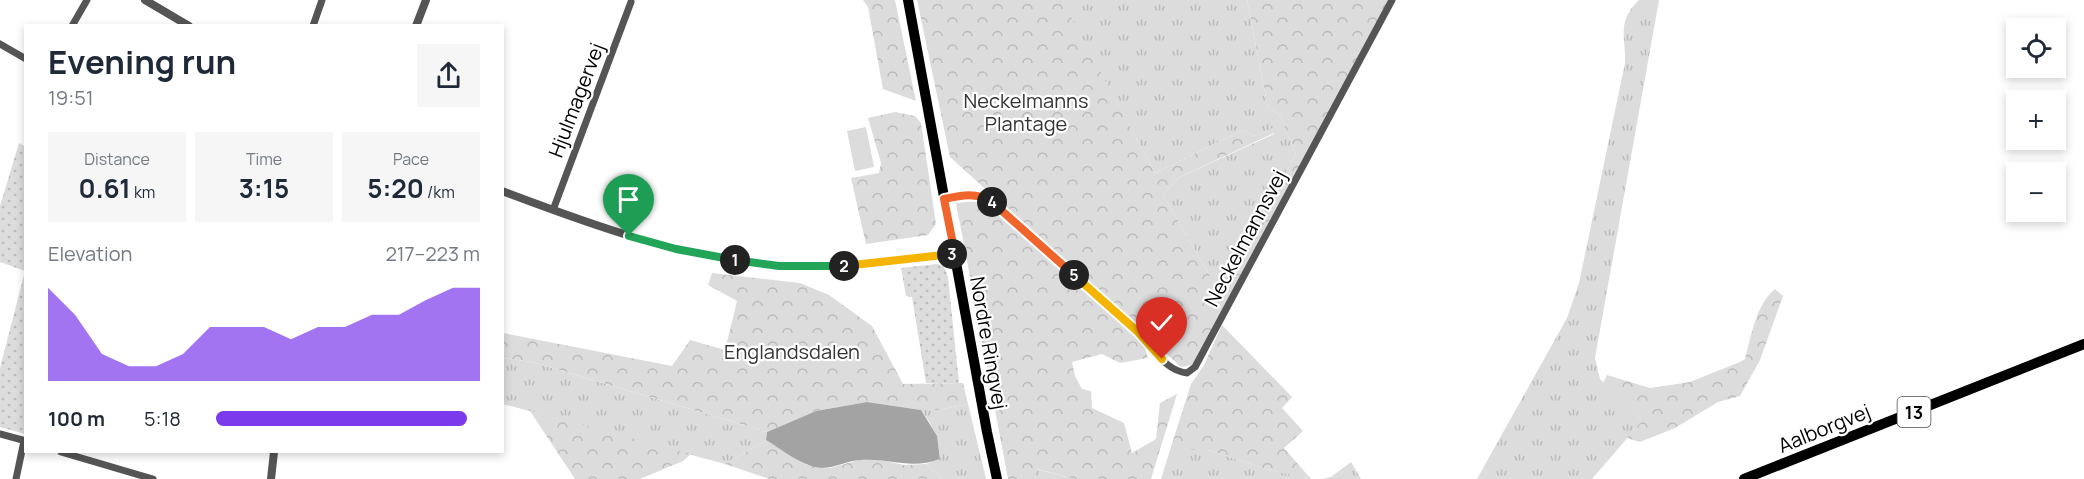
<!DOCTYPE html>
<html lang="en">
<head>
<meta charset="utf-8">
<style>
	:root { --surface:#fff; --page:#f6f6f7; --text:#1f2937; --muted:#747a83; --accent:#7c3aed }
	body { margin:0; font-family:Manrope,sans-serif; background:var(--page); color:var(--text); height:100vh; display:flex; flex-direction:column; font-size:22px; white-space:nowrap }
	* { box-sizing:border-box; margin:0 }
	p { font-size:20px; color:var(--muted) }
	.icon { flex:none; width:33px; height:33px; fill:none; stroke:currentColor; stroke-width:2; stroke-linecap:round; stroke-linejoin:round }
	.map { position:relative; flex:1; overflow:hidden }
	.sheet { position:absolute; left:24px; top:24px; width:480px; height:429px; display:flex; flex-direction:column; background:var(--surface); border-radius:0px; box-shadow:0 3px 9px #0003 }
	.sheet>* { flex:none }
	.tools { position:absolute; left:2006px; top:18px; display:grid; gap:12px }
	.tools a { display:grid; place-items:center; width:60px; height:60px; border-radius:0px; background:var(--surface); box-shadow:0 3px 9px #0003; font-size:30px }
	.pin { position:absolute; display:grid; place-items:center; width:51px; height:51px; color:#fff; margin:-62px -26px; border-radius:50% 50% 50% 0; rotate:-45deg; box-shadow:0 0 6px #0007 }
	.pin .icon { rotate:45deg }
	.km { position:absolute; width:30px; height:30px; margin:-15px; border-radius:50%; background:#222; color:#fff; font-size:16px; line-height:30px; text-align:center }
	.round { display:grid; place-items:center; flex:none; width:63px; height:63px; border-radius:0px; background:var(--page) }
	.summary { display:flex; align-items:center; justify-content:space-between; height:102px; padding:0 24px }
	h1 { font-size:33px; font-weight:700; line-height:45px }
	.metrics { display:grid; grid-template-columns:repeat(3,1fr); gap:9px; height:102px; padding:6px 24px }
	.metrics div { display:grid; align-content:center; border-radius:0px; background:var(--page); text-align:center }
	.metrics b { font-size:26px; font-weight:700 }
	.metrics small { font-size:16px; font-weight:400 }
	.metrics p { font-size:16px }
	.chart { height:168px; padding:12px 24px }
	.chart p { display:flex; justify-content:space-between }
	.chart svg { width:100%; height:108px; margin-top:6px; fill:var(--accent); opacity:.7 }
	ul { padding:0 24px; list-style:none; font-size:20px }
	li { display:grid; grid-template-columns:96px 72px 1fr; align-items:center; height:45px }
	li i { height:15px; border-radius:8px; background:var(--accent) }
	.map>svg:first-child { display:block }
	.grass { fill:url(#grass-tufts) }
	.forest { fill:url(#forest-crowns) }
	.park { fill:url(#park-dots) }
	.garden { fill:#dcdcdc }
	.water { fill:#a3a3a3 }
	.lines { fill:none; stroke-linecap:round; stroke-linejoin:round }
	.minor { stroke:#555; stroke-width:7 }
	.tertiary { stroke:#555; stroke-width:8 }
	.primary { stroke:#000; stroke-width:10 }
	.split-1-casing { stroke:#fff; stroke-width:12 }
	.split-2-casing { stroke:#fff; stroke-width:12 }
	.split-3-casing { stroke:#fff; stroke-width:12 }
	.split-4-casing { stroke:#fff; stroke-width:12 }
	.split-5-casing { stroke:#fff; stroke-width:12 }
	.split-6-casing { stroke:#fff; stroke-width:12 }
	.split-1 { stroke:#22a559; stroke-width:8 }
	.split-2 { stroke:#22a559; stroke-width:8 }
	.split-3 { stroke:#f5b400; stroke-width:8 }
	.split-4 { stroke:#f0652b; stroke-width:8 }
	.split-5 { stroke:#f0652b; stroke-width:8 }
	.split-6 { stroke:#f5b400; stroke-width:8 }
	.labels { text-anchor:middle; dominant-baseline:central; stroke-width:4.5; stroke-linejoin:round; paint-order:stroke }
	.shield { fill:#fff; stroke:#4c4c4c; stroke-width:1.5 }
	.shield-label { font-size:18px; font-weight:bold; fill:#000 }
	.street-label { font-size:20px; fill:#000; stroke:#fff }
	.park-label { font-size:20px; fill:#333; stroke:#fff }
</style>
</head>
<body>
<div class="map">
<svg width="2084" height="479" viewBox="0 0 2084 479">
	<defs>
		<pattern id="grass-tufts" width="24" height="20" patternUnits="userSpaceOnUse" patternTransform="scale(1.5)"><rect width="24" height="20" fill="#dcdcdc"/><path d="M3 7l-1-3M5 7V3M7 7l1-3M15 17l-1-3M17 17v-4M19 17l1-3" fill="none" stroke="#bbb"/></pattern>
		<pattern id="forest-crowns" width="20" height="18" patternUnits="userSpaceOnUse" patternTransform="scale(1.5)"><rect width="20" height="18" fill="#dcdcdc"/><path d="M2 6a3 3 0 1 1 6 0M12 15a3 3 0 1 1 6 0" fill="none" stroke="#bbb"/></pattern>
		<pattern id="park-dots" width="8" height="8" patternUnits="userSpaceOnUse" patternTransform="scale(1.5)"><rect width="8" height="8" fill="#dcdcdc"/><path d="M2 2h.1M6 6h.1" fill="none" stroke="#bbb" stroke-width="1.8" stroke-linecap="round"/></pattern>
	</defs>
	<rect width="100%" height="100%" fill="#fff"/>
	<path class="grass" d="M1065 0H1247L1268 108 1280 115 1296 154 1220 293 1163 195 1178 178 1274 134 1272 129 1254 136 1243 130 1155 173 1062 1Z
		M1639 0H1659L1595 358 1600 379 1642 421 1592 479H1477L1567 318 1579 283 1625 63C1626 37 1616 22 1639 0Z
		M502 358 532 362 767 432 766 440 725 464 503 404Z
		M968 404 986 479H942L926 464 940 459C939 439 933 426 921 410H937Z
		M1170 450H1208L1269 470 1297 475 1308 479H1161Z
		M1351 462 1361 479H1322L1331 477Z
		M1036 469 1074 479H1035Z"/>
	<path class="forest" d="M863 0H895L916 101 883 89 868 7Z
		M917 0H1065L1063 2 1155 173 1243 130 1254 136 1272 128 1274 133 1178 178 1163 195 1220 293 1296 154 1280 115 1268 108 1247 0H1390L1192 365 1181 367 950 157Z
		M895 112 915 116 921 123 936 224 928 235 866 244 851 178 879 173 881 163 868 118Z
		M976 201 996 210 1045 257 1143 343 1148 358 1120 363 1102 354 1072 362 1075 376 1082 389 1091 391 1092 408 1124 423 1132 453 1156 439 1160 403 1177 394 1151 479H1074L1037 469 1035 479H1008L956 203Z
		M712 273 800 283 829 295 872 326 903 384 963 383 968 404 937 410H921L867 402 816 411 767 432 532 362 503 358V333L672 366 690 340 725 350 737 301 708 285Z
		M1775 289 1783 296 1760 360 1740 396 1718 402 1675 428 1640 442 1627 438 1642 421 1603 383 1607 375 1650 388 1690 382 1740 362 1745 359C1751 337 1756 304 1775 289Z
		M1222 325 1292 397 1282 408 1303 431 1284 448 1311 479 1269 470 1208 450H1170L1191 384 1203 367Z
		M530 411 691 454 683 461 640 479H575Z
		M766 440 807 465 830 468 859 460H880L904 465 926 464 942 479H769L725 464Z"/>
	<path class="park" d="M19 143 26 147 25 434 0 427V368L25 271 0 262V206Z
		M937 264 944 266 948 277 959 383H926L912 297 906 296 901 268Z"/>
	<path class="garden" d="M866 127 874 167 855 171 847 131Z"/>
	<path class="water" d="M867 402 921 410 937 436 940 459C911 470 890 458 861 460 841 461 828 474 806 464 792 458 779 448 766 440L767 432 816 411Z"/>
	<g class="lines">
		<path class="minor" d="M72 26 87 0
			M313 26 322 0
			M0 44 26 59
			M944 199C964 194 978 193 996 205 1043 247 1093 288 1138 333 1153 347 1165 371 1187 373L1195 367 1392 0
			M553 210 631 2
			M0 434 26 441
			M61 452 153 479
			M16 479 24 441"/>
		<path class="tertiary" d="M145 0 189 26
			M416 26 426 0
			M502 191C592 225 682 258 778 266 837 270 896 262 955 254
			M271 479 274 452"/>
		<path class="primary" d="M908 0 987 432 997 479
			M1744 479 2084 344"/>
	</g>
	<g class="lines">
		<defs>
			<path id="split-1" d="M629 236 676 249 735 260"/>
			<path id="split-2" d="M735 260 779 266H844"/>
			<path id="split-3" d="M844 266 952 254"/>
			<path id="split-4" d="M952 254H955L944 199C962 195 977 192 992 202"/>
			<path id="split-5" d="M992 202 1074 275"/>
			<path id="split-6" d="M1074 275 1138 332 1162 359"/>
		</defs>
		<use href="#split-1" class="split-1-casing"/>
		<use href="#split-2" class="split-2-casing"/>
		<use href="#split-3" class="split-3-casing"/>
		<use href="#split-4" class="split-4-casing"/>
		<use href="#split-5" class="split-5-casing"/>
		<use href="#split-6" class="split-6-casing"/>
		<use href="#split-1" class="split-1"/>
		<use href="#split-2" class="split-2"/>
		<use href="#split-3" class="split-3"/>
		<use href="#split-4" class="split-4"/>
		<use href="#split-5" class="split-5"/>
		<use href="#split-6" class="split-6"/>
	</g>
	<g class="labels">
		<rect class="shield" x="1897.5" y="397" width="33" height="30" rx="4.5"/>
		<g class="shield-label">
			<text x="1914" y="412">13</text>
		</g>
		<g class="street-label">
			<text transform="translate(576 100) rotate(-69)">Hjulmagervej</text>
			<text transform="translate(1245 238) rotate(-62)">Neckelmannsvej</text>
			<text transform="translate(989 343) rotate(80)">Nordre Ringvej</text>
			<text transform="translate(1824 428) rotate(-22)">Aalborgvej</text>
		</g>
		<g class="park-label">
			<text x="1026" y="100">Neckelmanns<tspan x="1026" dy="23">Plantage</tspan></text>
			<text x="792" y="351">Englandsdalen</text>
		</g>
	</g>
</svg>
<div class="tools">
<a><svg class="icon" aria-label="locate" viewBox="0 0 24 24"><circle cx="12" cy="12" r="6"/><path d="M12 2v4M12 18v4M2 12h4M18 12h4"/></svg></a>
<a>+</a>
<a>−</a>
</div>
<div class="pin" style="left:629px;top:236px;background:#1e9e55"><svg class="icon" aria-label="arrive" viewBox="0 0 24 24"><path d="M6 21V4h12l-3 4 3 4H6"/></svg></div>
<div class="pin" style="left:1162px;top:359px;background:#d93025"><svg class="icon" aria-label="check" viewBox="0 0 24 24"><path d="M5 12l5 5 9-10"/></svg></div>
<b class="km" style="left:735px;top:260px">1</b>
<b class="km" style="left:844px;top:266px">2</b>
<b class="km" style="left:952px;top:254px">3</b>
<b class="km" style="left:992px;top:202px">4</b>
<b class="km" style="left:1074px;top:275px">5</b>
<section class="sheet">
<div class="summary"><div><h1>Evening run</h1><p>19:51</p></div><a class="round"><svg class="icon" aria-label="share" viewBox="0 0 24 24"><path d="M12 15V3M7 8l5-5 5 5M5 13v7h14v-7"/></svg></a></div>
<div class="metrics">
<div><p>Distance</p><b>0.61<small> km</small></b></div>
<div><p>Time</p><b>3:15</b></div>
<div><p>Pace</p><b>5:20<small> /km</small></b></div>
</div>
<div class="chart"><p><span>Elevation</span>217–223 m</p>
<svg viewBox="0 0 160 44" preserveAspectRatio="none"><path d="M0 44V6L10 17L20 33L30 38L40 38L50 33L60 22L70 22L80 22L90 27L100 22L110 22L120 17L130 17L140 11L150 6L160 6V44z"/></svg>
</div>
<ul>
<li><b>100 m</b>5:18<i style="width:95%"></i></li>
</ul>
</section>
</div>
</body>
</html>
